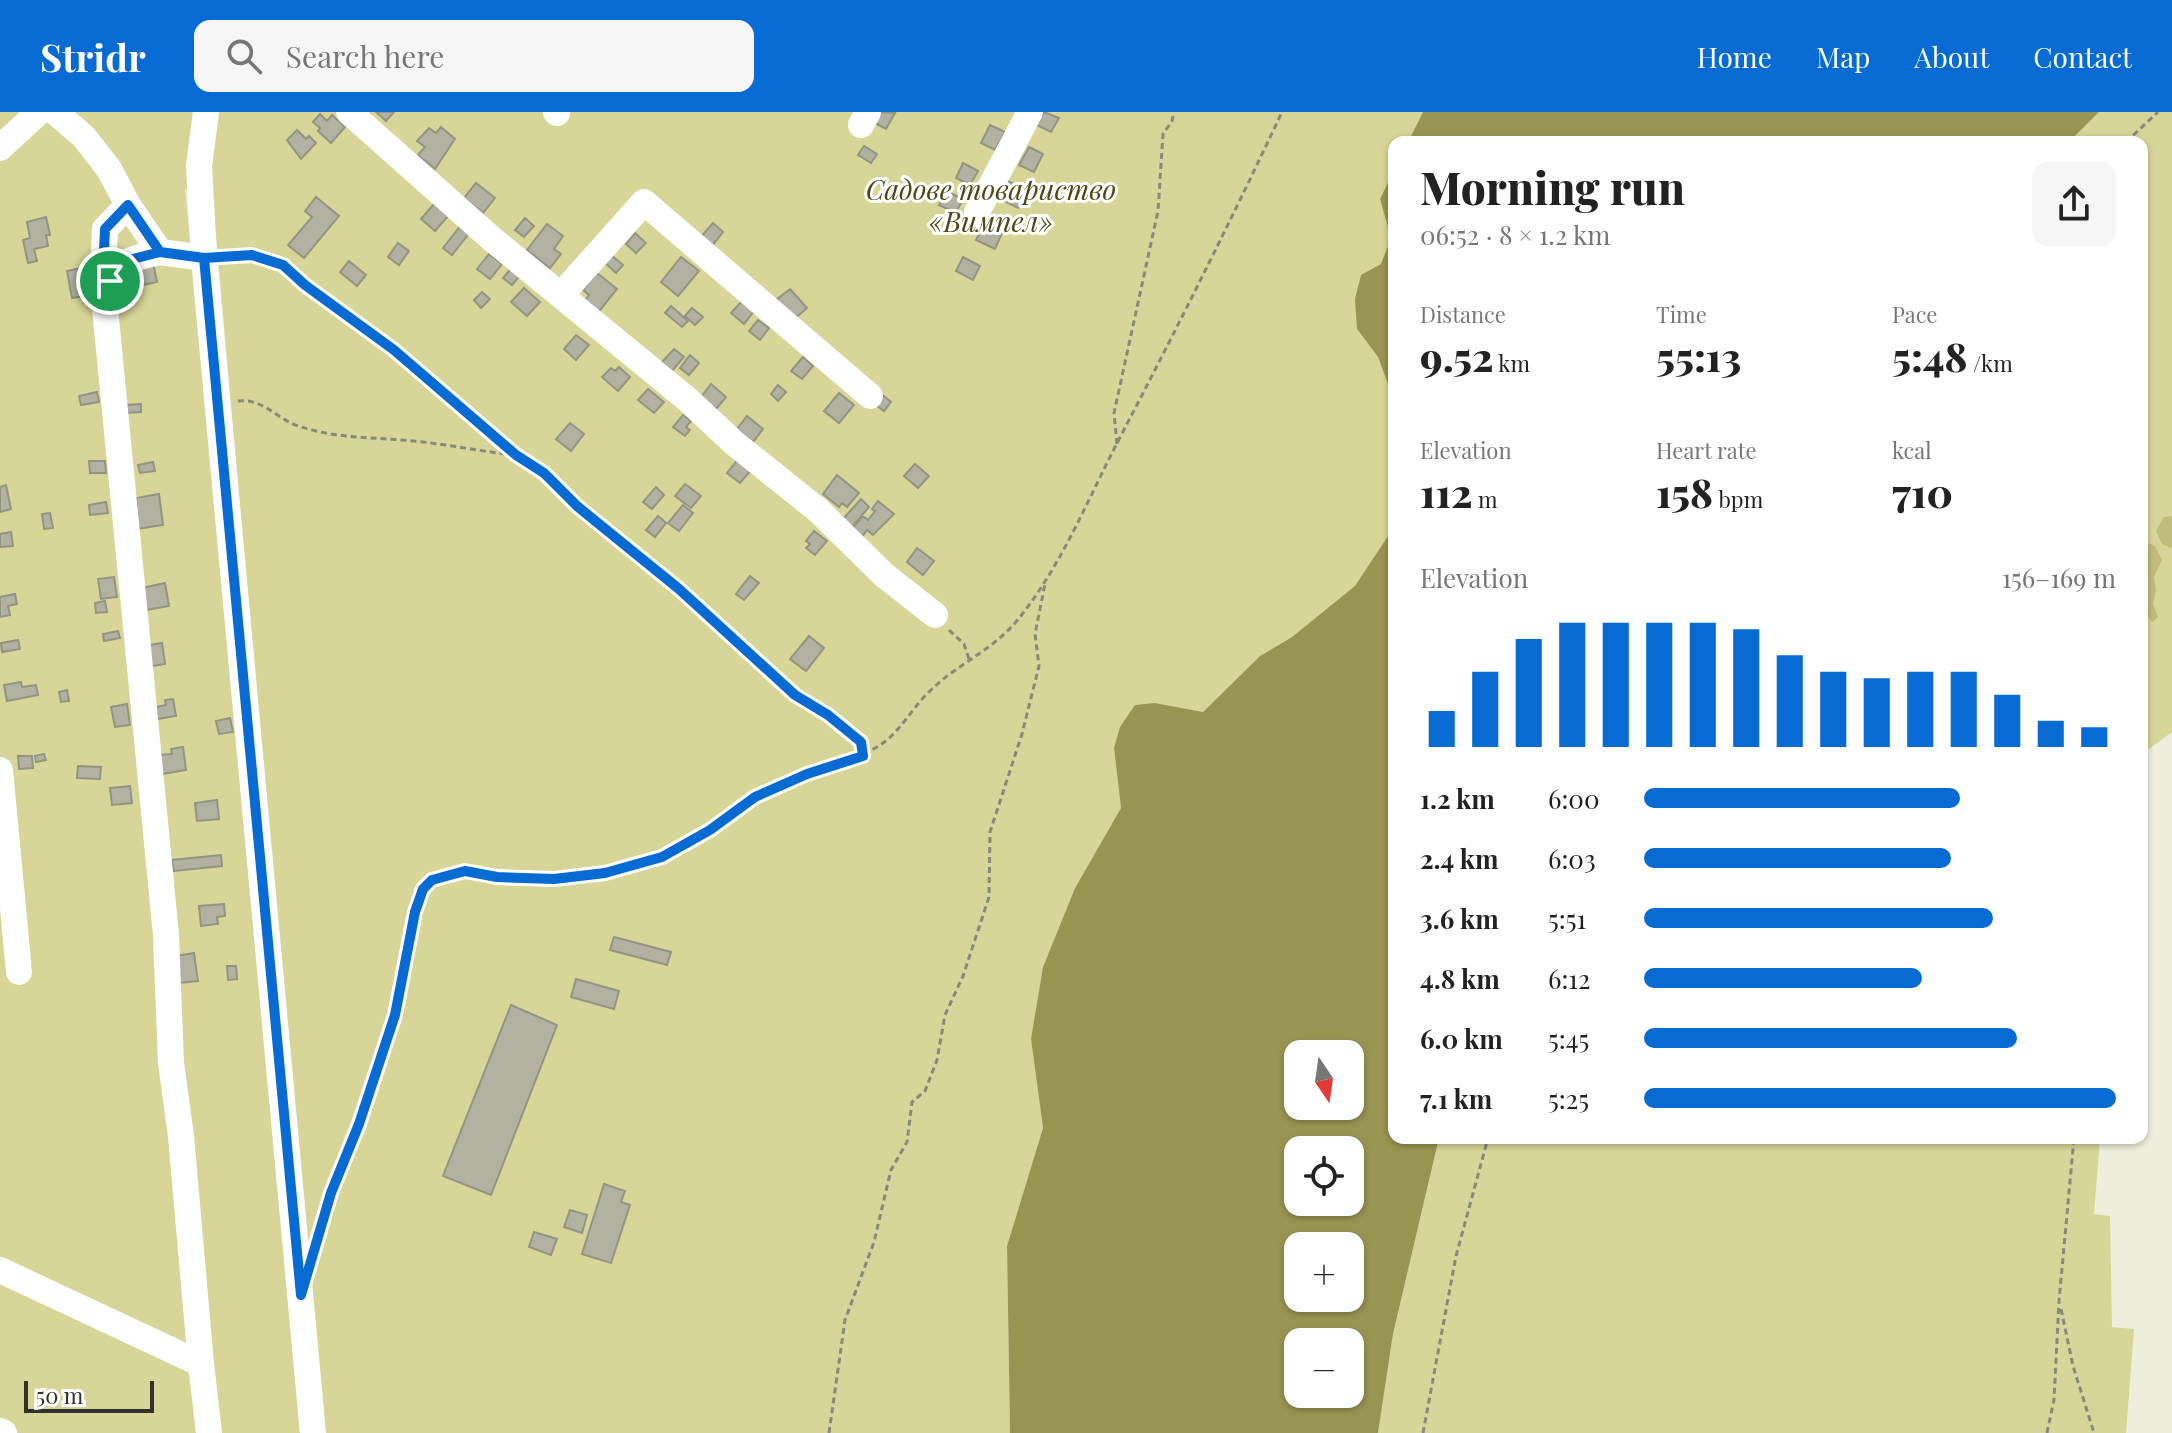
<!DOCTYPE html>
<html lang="en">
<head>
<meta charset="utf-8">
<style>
	:root { --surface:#fff; --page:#f6f6f6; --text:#222; --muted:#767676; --accent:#076bd3 }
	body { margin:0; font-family:"Playfair Display",serif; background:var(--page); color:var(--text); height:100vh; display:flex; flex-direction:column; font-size:30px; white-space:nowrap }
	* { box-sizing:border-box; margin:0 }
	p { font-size:26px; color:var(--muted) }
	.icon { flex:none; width:44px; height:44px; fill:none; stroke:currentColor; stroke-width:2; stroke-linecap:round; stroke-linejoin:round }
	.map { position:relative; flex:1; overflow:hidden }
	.side { position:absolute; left:1388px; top:24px; width:760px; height:1008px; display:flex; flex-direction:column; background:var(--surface); border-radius:16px; box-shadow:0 2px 6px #0004 }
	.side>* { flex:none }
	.needle { width:52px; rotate:167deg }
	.controls { position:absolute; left:1284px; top:928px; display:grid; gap:16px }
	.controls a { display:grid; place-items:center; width:80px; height:80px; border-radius:16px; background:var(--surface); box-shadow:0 2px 6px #0004; font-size:40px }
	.scale { position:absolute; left:24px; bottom:20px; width:130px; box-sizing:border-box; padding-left:8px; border:4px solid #31302a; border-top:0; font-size:22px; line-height:28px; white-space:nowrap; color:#31302a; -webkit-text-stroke:6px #fff; paint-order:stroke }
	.pin { position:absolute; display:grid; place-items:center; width:68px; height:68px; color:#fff; margin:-34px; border:4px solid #fff; border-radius:50%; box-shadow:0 2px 8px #0007 }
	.round { display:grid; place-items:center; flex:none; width:84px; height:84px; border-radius:16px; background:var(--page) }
	.overview { display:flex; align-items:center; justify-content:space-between; height:136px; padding:0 32px }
	h1 { font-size:44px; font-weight:800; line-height:60px }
	.stats { display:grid; grid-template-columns:repeat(3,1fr); gap:12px; height:136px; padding:8px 32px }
	.stats div { display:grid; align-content:center }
	.stats b { font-size:40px; font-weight:800 }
	.stats small { font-size:22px; font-weight:400 }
	.stats p { font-size:22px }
	.chart { height:224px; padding:16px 32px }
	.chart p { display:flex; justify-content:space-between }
	.chart svg { width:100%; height:144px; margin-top:8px; stroke:var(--accent); stroke-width:6 }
	ul { padding:0 32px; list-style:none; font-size:26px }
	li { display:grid; grid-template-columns:128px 96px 1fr; align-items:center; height:60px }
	li i { height:20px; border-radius:10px; background:var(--accent) }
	header { display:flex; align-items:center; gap:48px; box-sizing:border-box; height:112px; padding:0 40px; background:var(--accent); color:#fff }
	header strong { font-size:38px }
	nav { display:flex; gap:44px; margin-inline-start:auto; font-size:28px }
	.search { width:560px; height:72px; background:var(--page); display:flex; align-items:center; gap:20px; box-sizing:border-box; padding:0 28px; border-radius:16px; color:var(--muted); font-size:30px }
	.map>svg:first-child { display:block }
	.green { fill:#d7d597 }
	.forest { fill:#c0bd7a }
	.water { fill:#989553; fill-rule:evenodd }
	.building { fill:#b3b2a2; stroke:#949483; stroke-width:2 }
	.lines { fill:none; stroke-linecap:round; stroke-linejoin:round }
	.path { stroke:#89887d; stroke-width:3; stroke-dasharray:6 4; stroke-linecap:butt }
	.minor { stroke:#fff; stroke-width:26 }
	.route-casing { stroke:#fff; stroke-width:16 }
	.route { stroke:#076bd3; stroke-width:10 }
	.labels { text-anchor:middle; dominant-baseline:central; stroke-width:6; stroke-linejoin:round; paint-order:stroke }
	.park-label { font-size:28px; font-style:italic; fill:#4c4916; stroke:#fff }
</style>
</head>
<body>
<header>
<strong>Stridr</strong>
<div class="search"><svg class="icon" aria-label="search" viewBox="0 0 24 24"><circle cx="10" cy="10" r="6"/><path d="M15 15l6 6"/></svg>Search here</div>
<nav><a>Home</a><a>Map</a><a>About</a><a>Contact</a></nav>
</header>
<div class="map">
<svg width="2172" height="1321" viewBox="0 0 2172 1321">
	<rect width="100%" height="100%" fill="#efeedd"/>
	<path class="green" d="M0 0H1423L1408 30H1394V58L1380 87 1391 126 1357 217 1378 245 1392 283 1394 415 1356 474 1292 525 1260 544 1203 600 1155 591 1114 636 1121 696 1075 776 1043 855 1031 927 1043 1016 1007 1134 1010 1321H322L214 101 185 76 245 700 300 1321H0Z
		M2099 0H2172V620L2142 642V30H2069Z
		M1439 1026H2100L2094 1102 2110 1104 2112 1215 2134 1217 2126 1321H1378L1393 1222Z"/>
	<path class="forest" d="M2172 404V435L2171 436 2162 432 2156 419 2164 405Z
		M2142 428 2155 434 2162 448 2154 465 2156 479 2153 492 2158 505 2153 510 2142 499Z"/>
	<path class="water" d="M1423 0H2099L2069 30H1408Z
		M1394 58V297L1392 283 1378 245 1357 217 1355 187 1361 163 1381 152 1391 126 1380 87Z
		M1394 415V1026H1439L1393 1222 1378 1321H1010L1007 1134 1043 1016 1031 927 1043 855 1075 776 1121 696 1114 636 1120 615 1135 593 1155 591 1203 600 1260 544 1292 525 1355 474ZM1298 942H1350V994H1298ZM1350 1038V1090H1298V1038ZM1298 1134H1350V1186H1298ZM1298 1230H1350V1282H1298Z"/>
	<path class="building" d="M376 0H394L386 9Z
		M880 0 895 1 886 17 875 11Z
		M1044 0 1059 6 1051 20 1037 13Z
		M320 2 327 9 332 3 345 15 331 31 318 19 320 16 313 10Z
		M990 13 1005 20 995 38 981 31Z
		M441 15 455 27 435 57 418 43 425 35 417 29 429 16 436 21Z
		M297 18 306 27 309 24 316 31 301 47 287 28Z
		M864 34 877 42 871 51 858 43Z
		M1029 35 1043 42 1034 60 1019 53Z
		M963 51 978 59 970 73 956 66Z
		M1008 69 1027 78 1018 96 1000 87Z
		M476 71 495 86 483 101 464 86Z
		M946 79 963 87 956 101 939 93Z
		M316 85 339 104 304 146 288 133 312 105 305 99Z
		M434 92 448 104 435 119 421 107Z
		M46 105 50 123H46L48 134 34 137 37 149 28 151 23 128 30 126 27 110Z
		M525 106 534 114 524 125 515 118Z
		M985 110 1003 119 995 137 976 128Z
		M713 111 723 120 711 135 700 126Z
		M462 112 471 119 452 143 443 136Z
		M547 112 563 124 554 137 561 142 550 156 527 138Z
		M635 121 646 131 636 141 626 132Z
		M398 131 409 139 399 153 388 145Z
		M489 142 502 152 490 167 477 157Z
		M611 143 623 153 616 161 604 150Z
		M681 145 699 159 678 184 661 170Z
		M963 145 980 154 973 168 956 159Z
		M349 149 366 163 357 174 340 160Z
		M153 150 157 170 134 175 131 162 137 161 135 154Z
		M513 154 522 161 512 173 503 166Z
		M85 155 90 183 72 186 67 159Z
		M597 161 617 177 596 203 582 192 589 183 583 178Z
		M524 176 540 190 527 204 511 190Z
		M790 177 807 196 793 208 776 188Z
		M482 180 490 187 481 196 474 188Z
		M743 188 755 198 744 212 731 201Z
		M671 194 688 209 682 215 665 201Z
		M692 196 703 205 695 213 685 204Z
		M758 208 769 216 760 228 749 219Z
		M576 223 589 233 576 248 564 237Z
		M674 237 684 245 672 259 662 250Z
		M690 243 699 251 689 263 680 256Z
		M803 245 813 254 802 267 791 259Z
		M619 255 630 265 618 279 602 265 611 256 615 259Z
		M711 272 726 285 716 297 701 285Z
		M778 273 786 280 778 289 771 282Z
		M648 277 664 290 654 301 638 288Z
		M97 280 99 290 81 293 79 284Z
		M839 281 854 293 839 311 824 299Z
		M880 281 891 290 884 299 872 290Z
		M141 292V300L124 301V293Z
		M683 303 691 309 686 315 690 318 685 324 673 315Z
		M747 304 763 317 753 330 737 317Z
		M570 311 584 322 571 339 556 327Z
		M739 346 752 357 740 371 727 361Z
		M89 349H105L106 361H90Z
		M153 350 155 359 140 361 138 353Z
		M915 352 929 364 918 376 904 364Z
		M837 363 859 381 847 395 842 391 839 395 823 382Z
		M685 372 701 384 691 396 675 384Z
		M6 373 11 397 0 400V375Z
		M656 375 664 383 652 397 643 390Z
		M159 382 163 413 136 417 133 393H137L136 386Z
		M861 387 869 395 851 416 842 408Z
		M878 389 894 402 873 423 867 418 861 426 851 418 863 404 868 408 875 399 872 397Z
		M106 390 108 401 90 403 89 393Z
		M683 393 693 401 679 419 668 411Z
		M50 401 53 416 44 417 42 402Z
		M658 404 666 411 655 425 646 418Z
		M814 419 827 429 815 443 806 436 810 432 806 429Z
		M11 420 13 434 0 435V422Z
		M917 436 934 449 923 463 907 450Z
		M750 464 759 471 744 488 736 482Z
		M114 465 117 485 101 487 98 467Z
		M165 471 169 494 146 498 142 476Z
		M15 482 17 492 8 494 10 503 0 505V485Z
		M105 489 107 500 96 501 95 491Z
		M118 519 120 526 104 529 103 522Z
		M809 524 824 536 806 559 790 547Z
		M18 528 20 537 2 540 1 531Z
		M162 531 165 552 152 554 149 533Z
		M21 570 22 575 36 573 38 583 7 589 4 573Z
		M67 578 69 589 61 590 59 580Z
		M173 587 176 604 157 607 156 595 166 593 165 588Z
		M127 592 130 613 115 615 111 595Z
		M230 606 233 620 219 622 216 609Z
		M183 635 186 658 162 662 159 643 172 642 171 637Z
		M44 642 46 648 36 650 35 644Z
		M18 644H32L33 656 19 657Z
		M78 654 101 655 100 667 77 666Z
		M130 674 132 691 112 693 110 676Z
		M217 688 219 707 197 709 195 691Z
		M221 743 222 754 174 759 172 748Z
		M224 792 225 804 217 805 218 812 201 814 199 794Z
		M614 825 671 840 667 853 610 838Z
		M194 841 198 869 179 871 176 844Z
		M227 854H236L237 867 228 868Z
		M576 867 619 879 614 897 571 885Z
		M511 893 557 913 491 1083 443 1064Z
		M604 1072 625 1079 621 1090 630 1093 611 1151 582 1142Z
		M570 1098 587 1103 582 1121 564 1115Z
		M534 1120 557 1127 551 1143 529 1135Z"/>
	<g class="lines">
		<path class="path" d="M2126 30 2158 0
			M225 145 252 143 283 153 305 173 394 238 516 343 544 361 577 394 679 477 795 583 828 603 861 630 863 644
			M238 289C263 286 277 307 298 314 337 327 374 325 413 329 448 332 482 340 516 343
			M1117 332 1114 301 1158 99 1163 22 1172 9 1174 0
			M949 518 964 532 969 547
			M2142 680 2148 673
			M318 1126C340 1050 376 979 395 903 403 872 407 800 424 776 431 766 448 762 460 760 473 759 487 765 500 765 553 769 610 765 660 745 696 731 723 702 756 684 797 662 845 657 883 631 901 618 911 598 926 583 952 555 990 540 1015 511 1058 460 1085 394 1115 335 1173 224 1229 113 1282 0
			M2061 1197 2073 1254 2094 1321
			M829 1321 845 1208 874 1130 891 1058 907 1030 912 990 925 979 937 948 945 903 963 864 989 785 990 720 1022 622 1039 554 1035 522 1046 467
			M1423 1321 1456 1144 1488 1026
			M2047 1321 2054 1288 2059 1189 2074 1026"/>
		<path class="minor" d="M55 0 84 25 109 57 128 93 160 140 204 146
			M206 0 199 54 204 146 313 1321
			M349 0 492 127 687 287 733 330 819 399 884 463 935 503
			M556 0 557 1
			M861 13 868 0
			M0 36 39 0
			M128 93 105 117 104 139 110 169 105 196 166 823 171 951 181 1024 201 1252 209 1321
			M977 100 1030 0
			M110 169C118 147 140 145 160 140
			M561 183 644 90 870 284
			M0 658 19 860
			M0 1158 201 1252
			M0 1319 4 1321"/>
	</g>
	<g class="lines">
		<defs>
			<path id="route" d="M110 169 114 158 129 148 160 140 204 146 252 143 283 153 305 173 394 238 516 343 544 361 577 394 679 477 795 583 828 603 861 630 863 644 807 662 755 685 710 718 662 745 605 761 554 767 497 765 465 759 432 768 423 777 415 800 395 903 359 1012 331 1081 301 1183 204 146 160 140 128 93 105 117 104 139 110 169"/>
		</defs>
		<use href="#route" class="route-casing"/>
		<use href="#route" class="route"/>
	</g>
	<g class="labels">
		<g class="park-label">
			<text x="991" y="76">Садове товариство<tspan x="991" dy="32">«Вимпел»</tspan></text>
		</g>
	</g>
</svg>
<div class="controls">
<a><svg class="needle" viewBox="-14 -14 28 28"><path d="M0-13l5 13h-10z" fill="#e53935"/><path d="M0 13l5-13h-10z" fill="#767676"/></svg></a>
<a><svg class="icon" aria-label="locate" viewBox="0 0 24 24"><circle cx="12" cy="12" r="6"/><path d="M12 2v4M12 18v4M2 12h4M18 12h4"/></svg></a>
<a>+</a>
<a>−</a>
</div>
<div class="scale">50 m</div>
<div class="pin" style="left:110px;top:169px;background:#1e9e55"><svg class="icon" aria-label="arrive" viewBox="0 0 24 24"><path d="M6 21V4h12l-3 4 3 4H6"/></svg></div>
<section class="side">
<div class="overview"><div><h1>Morning run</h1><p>06:52 · 8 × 1.2 km</p></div><a class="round"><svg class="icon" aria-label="share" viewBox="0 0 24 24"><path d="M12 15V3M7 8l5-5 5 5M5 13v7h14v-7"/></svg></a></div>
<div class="stats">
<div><p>Distance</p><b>9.52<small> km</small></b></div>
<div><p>Time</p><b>55:13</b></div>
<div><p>Pace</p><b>5:48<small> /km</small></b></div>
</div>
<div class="stats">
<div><p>Elevation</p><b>112<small> m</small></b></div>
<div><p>Heart rate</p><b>158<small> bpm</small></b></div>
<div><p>kcal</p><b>710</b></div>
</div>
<div class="chart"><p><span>Elevation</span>156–169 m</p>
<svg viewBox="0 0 160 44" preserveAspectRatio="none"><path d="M5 44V33M15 44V21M25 44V11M35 44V6M45 44V6M55 44V6M65 44V6M75 44V8M85 44V16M95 44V21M105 44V23M115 44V21M125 44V21M135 44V28M145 44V36M155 44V38"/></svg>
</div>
<ul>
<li><b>1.2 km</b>6:00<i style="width:67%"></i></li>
<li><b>2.4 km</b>6:03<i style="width:65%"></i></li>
<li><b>3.6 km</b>5:51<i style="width:74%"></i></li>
<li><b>4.8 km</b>6:12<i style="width:59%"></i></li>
<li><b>6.0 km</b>5:45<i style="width:79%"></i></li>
<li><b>7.1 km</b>5:25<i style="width:100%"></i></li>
</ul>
</section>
</div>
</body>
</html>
